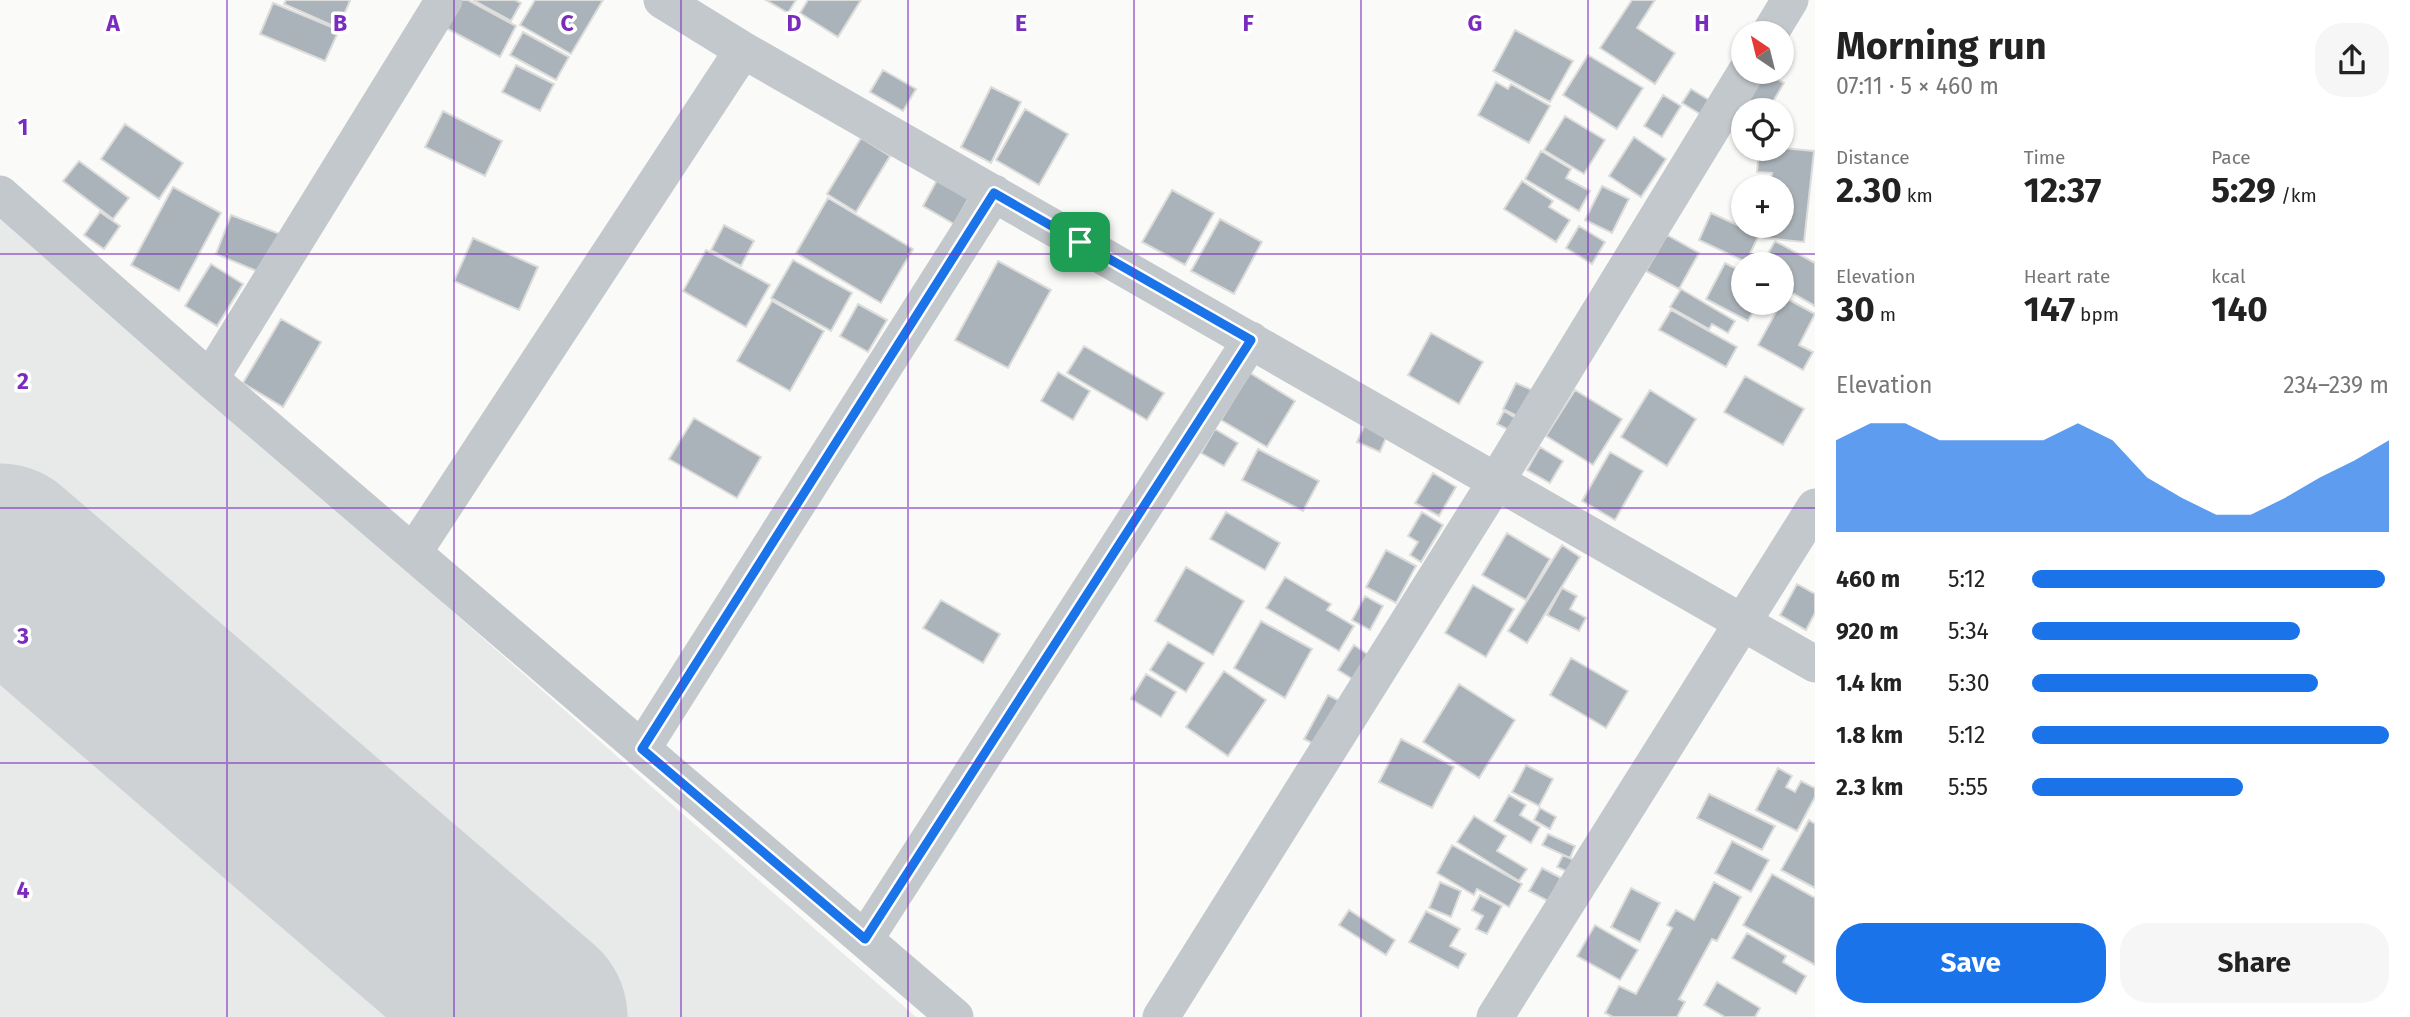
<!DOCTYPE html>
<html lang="en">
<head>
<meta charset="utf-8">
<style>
	:root { --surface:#fff; --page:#f6f6f6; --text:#222; --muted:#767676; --accent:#1a73e8 }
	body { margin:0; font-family:"Fira Sans",sans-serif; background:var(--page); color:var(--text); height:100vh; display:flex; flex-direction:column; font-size:26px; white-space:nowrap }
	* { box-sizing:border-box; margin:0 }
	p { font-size:23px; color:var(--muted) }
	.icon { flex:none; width:38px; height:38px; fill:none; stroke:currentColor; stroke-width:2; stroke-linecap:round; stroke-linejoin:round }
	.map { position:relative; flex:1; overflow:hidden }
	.sheet { display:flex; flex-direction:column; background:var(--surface); width:595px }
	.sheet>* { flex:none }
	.needle { width:46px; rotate:325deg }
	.fabs { position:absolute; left:1731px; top:21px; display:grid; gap:14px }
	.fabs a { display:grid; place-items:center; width:63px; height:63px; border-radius:50%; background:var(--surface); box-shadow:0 2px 5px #0004; font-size:35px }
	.pin { position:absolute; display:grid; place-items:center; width:60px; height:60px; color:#fff; margin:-30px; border-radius:14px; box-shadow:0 4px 10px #0006 }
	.round { display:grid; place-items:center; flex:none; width:74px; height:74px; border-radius:28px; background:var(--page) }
	.summary { display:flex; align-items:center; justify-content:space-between; height:119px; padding:0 21px }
	h1 { font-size:38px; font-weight:700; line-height:52px }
	.metrics { display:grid; grid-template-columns:repeat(3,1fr); gap:10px; height:119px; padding:7px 21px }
	.metrics div { display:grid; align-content:center }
	.metrics b { font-size:35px; font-weight:700 }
	.metrics small { font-size:19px; font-weight:400 }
	.metrics p { font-size:19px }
	.chart { height:196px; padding:14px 21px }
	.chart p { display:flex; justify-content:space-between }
	.chart svg { width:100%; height:126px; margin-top:7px; fill:var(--accent); opacity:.7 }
	.cta { display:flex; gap:14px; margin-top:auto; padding:14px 21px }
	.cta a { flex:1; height:80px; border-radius:28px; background:var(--accent); color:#fff; font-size:28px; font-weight:700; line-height:80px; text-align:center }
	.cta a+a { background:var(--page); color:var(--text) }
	ul { padding:0 21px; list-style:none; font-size:23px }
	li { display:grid; grid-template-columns:112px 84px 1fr; align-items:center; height:52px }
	li i { height:18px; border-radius:9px; background:var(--accent) }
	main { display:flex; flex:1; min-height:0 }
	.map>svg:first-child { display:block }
	.built { fill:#e8e9e9 }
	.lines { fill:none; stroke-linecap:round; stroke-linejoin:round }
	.runway { stroke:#ced2d4; stroke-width:191 }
	.building { fill:#aab3b9; stroke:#dcdcda; stroke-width:2 }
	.minor { stroke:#c3c8cc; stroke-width:37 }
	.route-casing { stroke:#fff; stroke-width:14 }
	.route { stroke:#1a73e8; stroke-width:9 }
	.grid { fill:none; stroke:#7b2cbf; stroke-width:2; stroke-opacity:0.55 }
	.grid-label { font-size:23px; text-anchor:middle; font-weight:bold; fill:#7b2cbf; stroke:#fff; stroke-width:7; stroke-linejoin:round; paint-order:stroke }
</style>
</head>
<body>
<main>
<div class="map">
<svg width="1815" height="1017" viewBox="0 0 1815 1017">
	<rect width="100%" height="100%" fill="#fafaf8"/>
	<path class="built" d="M0 213 661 795 916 1017H0Z"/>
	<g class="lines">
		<path class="runway" d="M0 559 532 1017"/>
	</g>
	<path class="building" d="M286 0H348L350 1 338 28 284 4Z
		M460 0H468L516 26 500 57 446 28Z
		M473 0H515L521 3 511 21Z
		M535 0H603L571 54 520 25Z
		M766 0H796L788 13Z
		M808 0H861L838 37 800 13Z
		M1632 0H1655L1637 28 1675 53 1655 84 1600 48Z
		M273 3 339 30 325 61 260 34Z
		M1515 30 1573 61 1550 102 1493 71Z
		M523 32 569 57 556 80 510 55Z
		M1588 55 1643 88 1617 129 1563 95Z
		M516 65 554 84 540 111 502 92Z
		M883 70 916 89 903 111 870 92Z
		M1763 72 1784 83 1768 110H1743V120L1737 116Z
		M1496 82 1508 89 1511 84 1550 106 1529 143 1478 115Z
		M991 87 1021 102 991 163 961 147Z
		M1691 89 1709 100 1700 114 1682 103Z
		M1663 95 1681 106 1662 137 1644 126Z
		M1025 109 1068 134 1039 185 996 160Z
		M443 111 502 141 485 176 425 147Z
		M1565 116 1605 140 1584 174 1544 150Z
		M125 124 183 163 159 199 101 159Z
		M1634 137 1666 159 1641 197 1609 176Z
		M861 138 890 156 856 212 827 194Z
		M1782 148 1814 151 1804 242 1764 238 1766 226H1782V187H1770L1772 173 1757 172 1759 149Z
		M1541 151 1571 169 1566 178 1590 191 1579 211 1525 179Z
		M79 161 129 198 113 219 63 181Z
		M937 180 969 198 954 224 923 206Z
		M1522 181 1553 201 1549 207 1570 220 1556 242 1504 209Z
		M1602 186 1629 199 1612 233 1585 220Z
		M173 187 221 213 179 291 131 265Z
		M1172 190 1214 213 1185 265 1142 242Z
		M828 198 913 249 881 303 796 253Z
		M100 212 120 226 104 249 84 235Z
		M1711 213 1759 235 1746 262 1699 240Z
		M231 215 280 234 264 274 216 254Z
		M1220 219 1262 242 1234 294 1191 271Z
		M724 225 754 241 741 266 711 250Z
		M1579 226 1605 242 1592 264 1566 248Z
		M1667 235 1699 253 1679 289 1646 271Z
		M473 238 538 267 519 310 454 281Z
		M1775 241 1815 263V306L1782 287V264H1762Z
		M706 250 770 285 746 327 683 291Z
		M793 260 852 293 831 331 771 298Z
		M998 261 1051 290 1008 368 955 340Z
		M1725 263 1743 272V303H1758L1748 321 1706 299Z
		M211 264 243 284 217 326 185 306Z
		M1681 289 1735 321 1728 333 1712 324 1709 329 1670 307Z
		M1784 297 1815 314 1799 345 1813 352 1803 370 1758 345Z
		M772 301 824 331 790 391 737 361Z
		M858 304 887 320 868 352 840 336Z
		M1671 310 1737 347 1726 367 1659 330Z
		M281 319 321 342 283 407 243 383Z
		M1431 333 1483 362 1459 404 1408 375Z
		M1084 346 1164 393 1147 420 1067 373Z
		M1058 372 1090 391 1073 420 1041 401Z
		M1250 373 1295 401 1267 447 1221 420Z
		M1745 376 1804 409 1783 445 1724 412Z
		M1516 383 1532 390 1519 417 1503 409Z
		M1575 390 1622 419 1593 465 1546 436Z
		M1650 390 1696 419 1667 466 1621 437Z
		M1504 411 1517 419 1509 430 1497 424Z
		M694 418 761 457 737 498 669 459Z
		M1366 421 1389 431 1380 452 1357 442Z
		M1215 429 1238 443 1224 466 1201 453Z
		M1540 447 1563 461 1550 483 1527 470Z
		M1258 449 1319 481 1303 511 1242 480Z
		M1610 452 1643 471 1615 520 1582 501Z
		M1433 473 1456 487 1439 516 1415 503Z
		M1226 512 1280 543 1265 570 1210 539Z
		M1422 512 1443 525 1421 562 1410 555 1418 542 1408 536Z
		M1507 533 1550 559 1526 600 1482 575Z
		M1562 545 1580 557 1527 643 1508 631Z
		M1386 550 1416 566 1396 603 1366 587Z
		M1186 567 1244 601 1213 655 1155 621Z
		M1285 577 1331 604 1327 610 1354 626 1339 651 1266 608Z
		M1797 584 1815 594V613L1806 630 1780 615Z
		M1473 585 1514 609 1486 657 1445 633Z
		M1562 588 1577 596 1570 609 1586 618 1579 631 1547 615Z
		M1365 596 1383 606 1370 630 1352 620Z
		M941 600 1000 634 983 663 923 628Z
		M1261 621 1312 649 1285 698 1234 668Z
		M1168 642 1204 663 1186 692 1150 670Z
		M1354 645 1373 658 1357 682 1338 670Z
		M1571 658 1628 691 1606 728 1550 695Z
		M1224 671 1266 700 1228 756 1186 727Z
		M1146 674 1176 692 1161 717 1131 699Z
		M1459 684 1515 720 1479 778 1423 742Z
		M1328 695 1347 705 1324 749 1304 739Z
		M1401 739 1454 767 1432 808 1379 782Z
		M1526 765 1553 779 1539 806 1512 792Z
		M1778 768 1792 776 1786 787 1795 792 1801 781 1815 788V797L1797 831 1756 810Z
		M1709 794 1775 826 1762 850 1697 818Z
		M1509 795 1526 805 1520 815 1540 827 1531 843 1494 821Z
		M1540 808 1556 817 1550 829 1534 820Z
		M1474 816 1506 836 1497 851 1527 869 1519 881 1457 842Z
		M1809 820 1815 824V888L1781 870Z
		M1548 834 1575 846 1570 858 1542 845Z
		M1732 841 1769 860 1751 892 1715 873Z
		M1452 845 1522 884 1509 907 1477 889 1474 895 1437 873Z
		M1563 855 1585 865 1579 877 1557 867Z
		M1542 868 1561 878 1548 901 1529 891Z
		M1772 874 1815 898V965L1743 925Z
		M1440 882 1461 891 1451 917 1429 908Z
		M1714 882 1741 897 1717 941 1712 939 1679 999 1685 1002 1677 1017H1613L1605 1013 1619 986 1636 994 1672 928 1667 925 1676 910 1694 920Z
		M1631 888 1660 903 1640 942 1611 927Z
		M1480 895 1502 906 1487 934 1476 929 1483 916 1472 910Z
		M1349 910 1395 940 1386 955 1339 925Z
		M1426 911 1460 929 1450 946 1466 954 1458 968 1409 942Z
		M1595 925 1638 950 1620 980 1577 956Z
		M1747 933 1786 956 1783 962 1806 976 1796 994 1732 958Z
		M1717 982 1760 1008 1755 1017H1725L1704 1005Z"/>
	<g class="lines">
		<path class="minor" d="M662 0 743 50 1815 664
			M1770 33 1790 0
			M0 194 210 379 955 1017
			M210 379 444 0
			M413 553 743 50
			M642 749 994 193
			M865 939 1251 340
			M1161 1017 1497 480 1746 72
			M1495 1017 1815 507"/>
	</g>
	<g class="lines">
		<defs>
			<path id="route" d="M994 193 1251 340 865 939 642 749Z"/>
		</defs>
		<use href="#route" class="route-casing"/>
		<use href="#route" class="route"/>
	</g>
	<path class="grid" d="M227 0V1017M454 0V1017M681 0V1017M908 0V1017M1134 0V1017M1361 0V1017M1588 0V1017M0 254H1815M0 508H1815M0 763H1815"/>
	<g class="grid-label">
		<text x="113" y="31">A</text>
		<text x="340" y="31">B</text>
		<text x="567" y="31">C</text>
		<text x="794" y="31">D</text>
		<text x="1021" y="31">E</text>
		<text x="1248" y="31">F</text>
		<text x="1475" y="31">G</text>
		<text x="1702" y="31">H</text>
		<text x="23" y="135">1</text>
		<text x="23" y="389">2</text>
		<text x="23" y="644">3</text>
		<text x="23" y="898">4</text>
	</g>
</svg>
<div class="fabs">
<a><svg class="needle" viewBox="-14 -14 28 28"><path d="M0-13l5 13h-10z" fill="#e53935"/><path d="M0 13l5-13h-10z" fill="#767676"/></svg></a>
<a><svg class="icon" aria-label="locate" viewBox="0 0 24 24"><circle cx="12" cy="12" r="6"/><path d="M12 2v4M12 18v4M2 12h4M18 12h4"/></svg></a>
<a>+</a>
<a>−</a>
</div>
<div class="pin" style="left:1080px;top:242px;background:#1e9e55"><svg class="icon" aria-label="arrive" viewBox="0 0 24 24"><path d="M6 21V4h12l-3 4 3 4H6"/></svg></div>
</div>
<section class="sheet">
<div class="summary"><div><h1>Morning run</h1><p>07:11 · 5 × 460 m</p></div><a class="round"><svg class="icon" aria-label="share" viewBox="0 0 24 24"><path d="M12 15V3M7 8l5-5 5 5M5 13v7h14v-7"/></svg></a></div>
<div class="metrics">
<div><p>Distance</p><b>2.30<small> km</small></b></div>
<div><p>Time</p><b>12:37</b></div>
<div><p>Pace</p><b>5:29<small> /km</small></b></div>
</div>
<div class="metrics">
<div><p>Elevation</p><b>30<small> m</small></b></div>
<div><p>Heart rate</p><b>147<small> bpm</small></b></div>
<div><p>kcal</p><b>140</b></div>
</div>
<div class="chart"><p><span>Elevation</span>234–239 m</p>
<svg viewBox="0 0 160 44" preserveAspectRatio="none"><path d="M0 44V12L10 6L20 6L30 12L40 12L50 12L60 12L70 6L80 12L90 25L100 32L110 38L120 38L130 32L140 25L150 19L160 12V44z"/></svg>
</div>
<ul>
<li><b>460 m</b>5:12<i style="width:99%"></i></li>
<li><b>920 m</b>5:34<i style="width:75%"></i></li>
<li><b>1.4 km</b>5:30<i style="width:80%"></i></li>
<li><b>1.8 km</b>5:12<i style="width:100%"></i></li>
<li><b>2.3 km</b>5:55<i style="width:59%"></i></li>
</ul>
<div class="cta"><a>Save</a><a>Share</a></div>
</section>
</main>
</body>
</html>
